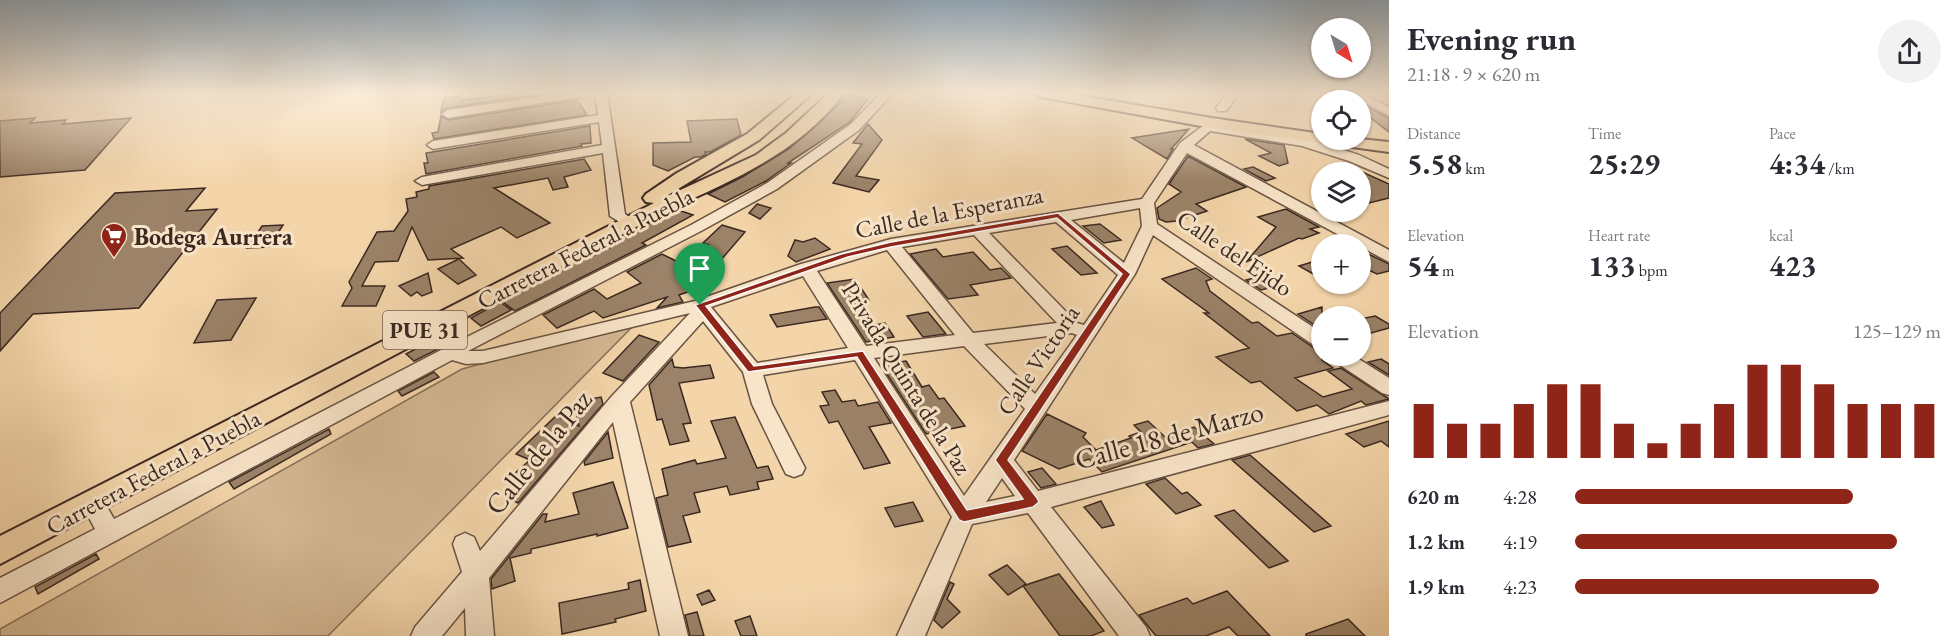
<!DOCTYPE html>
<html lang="en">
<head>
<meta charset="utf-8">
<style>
	:root { --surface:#fff; --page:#f2f2f3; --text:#2b2b33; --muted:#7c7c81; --accent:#8f2418 }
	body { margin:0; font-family:"EB Garamond",serif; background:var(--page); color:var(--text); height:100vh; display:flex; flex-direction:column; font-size:22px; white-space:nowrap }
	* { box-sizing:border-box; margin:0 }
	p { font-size:20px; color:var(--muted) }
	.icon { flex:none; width:33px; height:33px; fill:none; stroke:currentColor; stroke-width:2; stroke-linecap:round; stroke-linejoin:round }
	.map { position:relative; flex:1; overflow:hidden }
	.sheet { display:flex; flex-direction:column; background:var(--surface); width:570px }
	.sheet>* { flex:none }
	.needle { width:39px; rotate:142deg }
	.controls { position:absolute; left:1311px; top:18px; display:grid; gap:12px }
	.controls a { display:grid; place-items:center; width:60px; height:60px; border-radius:50%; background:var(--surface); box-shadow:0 2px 4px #0004; font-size:30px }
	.pin { position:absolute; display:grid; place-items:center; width:51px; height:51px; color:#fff; margin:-62px -26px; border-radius:50% 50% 50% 0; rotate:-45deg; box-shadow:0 0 6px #0007 }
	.pin .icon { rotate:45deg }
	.round { display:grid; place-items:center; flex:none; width:63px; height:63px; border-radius:32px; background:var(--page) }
	.summary { display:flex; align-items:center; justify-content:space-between; height:102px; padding:0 18px }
	h1 { font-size:33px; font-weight:700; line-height:45px }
	.stats { display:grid; grid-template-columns:repeat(3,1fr); gap:9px; height:102px; padding:6px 18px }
	.stats div { display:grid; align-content:center }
	.stats b { font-size:30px; font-weight:700 }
	.stats small { font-size:16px; font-weight:400 }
	.stats p { font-size:16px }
	.chart { height:168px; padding:12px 18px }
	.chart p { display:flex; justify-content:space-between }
	.chart svg { width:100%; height:108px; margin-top:6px; stroke:var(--accent); stroke-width:6 }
	ul { padding:0 18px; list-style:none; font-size:20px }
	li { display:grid; grid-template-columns:96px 72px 1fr; align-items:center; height:45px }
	li i { height:15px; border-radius:8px; background:var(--accent) }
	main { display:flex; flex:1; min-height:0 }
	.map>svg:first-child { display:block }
	.green { fill:#d4b893; stroke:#87705a; stroke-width:1.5 }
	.building { fill:#9b8268; stroke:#3a2821; stroke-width:1.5 }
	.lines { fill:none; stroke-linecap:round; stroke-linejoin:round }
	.minor-casing { stroke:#685343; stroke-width:3 }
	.major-casing { stroke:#3a2821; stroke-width:4 }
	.minor { fill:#f8e4c8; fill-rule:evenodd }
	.major { fill:#f4d5aa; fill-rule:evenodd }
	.route { fill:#8f2418; stroke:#fff; stroke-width:1.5; fill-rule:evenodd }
	.labels { text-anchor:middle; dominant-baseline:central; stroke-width:6; stroke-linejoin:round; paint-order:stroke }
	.shield { fill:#f8e4c8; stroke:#736053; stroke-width:1.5 }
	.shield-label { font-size:22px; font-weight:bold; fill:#3a2821 }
	.street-label { font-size:24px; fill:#3a2821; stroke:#f8e4c8 }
	.poi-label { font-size:24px; font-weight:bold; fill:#3a2821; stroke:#f8e4c8; text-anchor:start }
	.near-street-label { font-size:28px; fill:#3a2821; stroke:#f8e4c8 }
</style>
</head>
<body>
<main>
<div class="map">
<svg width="1389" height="636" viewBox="0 0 1389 636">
	<rect width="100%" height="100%" fill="#f4d5aa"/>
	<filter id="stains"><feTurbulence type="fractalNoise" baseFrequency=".00333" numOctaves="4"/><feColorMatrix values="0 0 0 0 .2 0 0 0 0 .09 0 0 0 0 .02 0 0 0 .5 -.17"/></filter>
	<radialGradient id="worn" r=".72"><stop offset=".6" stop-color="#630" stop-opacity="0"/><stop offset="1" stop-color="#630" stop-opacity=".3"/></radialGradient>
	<path class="green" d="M637 322 328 636H0V629L462 369Z"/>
	<path class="building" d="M522 93H550L448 108 441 112 444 98 459 96 462 100Z
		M849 95 868 99 850 122 788 163H791L766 181 725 202 708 194 744 176 789 149Z
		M577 100 587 115 434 139 432 133 438 132 441 116 448 120Z
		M1360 103 1389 118V132L1360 110Z
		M35 118 30 123 66 120 63 124 131 118 85 170 0 177V121Z
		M737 119 741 135 710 152H705L706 154 701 157H695L668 171 653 165V143L691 142 687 121Z
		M868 124 882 140 856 176 879 180 869 192 833 183 862 144 853 143Z
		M590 126 591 143 581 144 582 146 426 174 424 163H428L426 153Z
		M1189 129 1171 149H1173L1167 159 1132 138Z
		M1245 139 1284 145 1288 163 1279 166 1259 156 1271 153Z
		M1188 156 1246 187 1196 204 1207 211 1177 221 1166 222 1159 219 1157 208 1181 192 1169 184Z
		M584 159 591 170 564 177 568 187 553 190 548 178 494 188 550 223 517 238 501 227 451 249 463 258 428 260 412 227 398 261 375 262 362 286H385L376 306H342L352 288 349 282 377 232 394 231 408 211 406 199 417 197 416 192 429 189V186Z
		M1253 167 1275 178 1266 181 1244 169Z
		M1360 171 1389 184V198L1369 203 1360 199Z
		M205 188 186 211 217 209 139 308 33 314 0 351V313L115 193Z
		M757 204 771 208 760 219 749 213Z
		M675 209 693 215 642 243 646 245 515 311 503 302 586 256 589 258 619 243 615 241Z
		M1286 209 1319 227 1310 229 1319 233 1302 239 1299 238 1246 262 1276 227 1258 217Z
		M1100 224 1121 240 1104 243 1083 226Z
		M283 225 269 247 247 248 262 226Z
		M722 225 745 232 696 289 679 295 683 302 657 308 667 297 603 318 594 311 557 328 543 315 594 289 607 299 641 283 627 272 662 254 690 268 709 245 703 243Z
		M815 238 830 249 796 262 788 256 795 240 803 242Z
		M1067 246 1097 273 1081 275 1052 249Z
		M936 249 943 257 973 252 990 270 1001 268 1011 278 970 285 978 295 948 299 910 254Z
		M1360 250 1389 264V271L1377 274 1360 266Z
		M459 259 476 275 458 284 438 269Z
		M1322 259V279L1299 266Z
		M1196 268 1212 279 1206 281 1210 291 1252 323 1258 322 1277 336 1292 333 1314 348 1322 350V360L1333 368 1295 378 1323 397 1352 389 1328 371 1341 368 1389 399 1366 405 1361 401 1329 414 1317 405 1297 411 1260 381 1251 383 1216 357 1249 348 1204 313H1209L1162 279Z
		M428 273 432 292 422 296 417 292 411 296 399 286Z
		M1258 277 1273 287 1261 290 1246 280Z
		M855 279 869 300 854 302 869 326 885 323 894 337 866 342 827 283Z
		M256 298 231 340 194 343 217 300Z
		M500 302 511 310 481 326 471 318Z
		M815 307H819L827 319 777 327 770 315Z
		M1322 307V330L1298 314Z
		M928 312 946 334 923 337 907 316Z
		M1375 316 1389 324V328L1360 336V319Z
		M446 333 454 341 414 361 406 354Z
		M639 335 659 342 623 381 603 373Z
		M672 359 674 367 683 368 710 365 714 378 679 383 691 423 683 424 689 441 670 445 662 419 657 420 649 385Z
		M1381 359 1389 364V375L1368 362Z
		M906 361 922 387 929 385 939 399 944 398 965 426 926 434 881 365Z
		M434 372 439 377 402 396 398 391Z
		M835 390 842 402 855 400 858 406 878 402 891 423 869 427 890 463 864 469 838 421 829 423 820 406 829 405 822 392Z
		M601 397 603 404 518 503 510 499 524 482 513 475 530 460 516 454 556 416 579 426 574 402Z
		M1047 414 1086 433 1083 437 1096 450 1131 438 1129 436 1141 432 1134 425 1148 421 1166 438 1194 427 1214 444 1198 448 1192 442 1102 472 1089 459 1059 469 1022 451Z
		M735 417 757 468 768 466 773 479 757 482 759 489 730 495 727 486 694 493 700 512 683 516 691 542 668 547 656 498 668 495 662 469 695 460 697 464 726 458 711 421Z
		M1389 421V447L1381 441 1364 447 1346 434Z
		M329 429 331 434 234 489 229 482Z
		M608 432 613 458 585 465 584 462Z
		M1250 455 1331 526 1314 532 1232 460Z
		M1042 468 1056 484 1041 488 1028 472Z
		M1165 478 1182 494 1187 492 1201 505 1176 514 1146 484Z
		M613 482 628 528 597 536V534L531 549V553L510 558 515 581 492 589 491 579 543 514H547L545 522 579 514 573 493Z
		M1101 501 1114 525 1102 528 1084 507Z
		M913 502 923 521 895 527 885 508Z
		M1234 510 1288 561 1269 568 1215 516Z
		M96 554 99 559 38 594 35 587Z
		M1007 565 1026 584 1008 595 989 575Z
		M1059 574 1104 631 1091 636H1060L1023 586Z
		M640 580 646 611 615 619 616 622 562 634 559 603 629 589 628 583Z
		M950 582 954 584 947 599 960 612 942 628 934 620Z
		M709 590 715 600 702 605 697 595Z
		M1227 591 1270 636H1238L1229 627 1206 636H1156L1139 615 1187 598 1193 604Z
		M697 612 704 636H690L685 615Z
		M750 616 757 636H741L735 621Z
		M1348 619 1365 636H1306V634Z"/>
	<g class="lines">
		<defs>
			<path id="minor" d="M565 93H593L587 96 448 118 442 114 448 110Z
				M595 93H607L625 214 639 223 636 226H626L610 216 603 153 422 185 415 181 422 177 602 145 599 122 433 149 427 145 433 141 598 115Z
				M881 93H893L859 130 777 189 701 231 468 351H483L695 301 801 264 891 239 1142 199 1180 143 1212 119 1216 120V125L1309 139 1359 155 1389 169V178L1349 161 1302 146 1210 131 1194 145 1389 250V262L1187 153 1154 203 1157 224 1322 333V348L1315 346 1153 235 1135 274 1014 460 1038 491 1389 401V415L1051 507 1146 627 1150 636H1119L1028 513 972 524 925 636H897L952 517 855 360 763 375 772 404 805 468 802 474 794 477 786 474 783 468 752 404 743 372 703 321 630 402 688 636H660L613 422 489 578 494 636H466L465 608 442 636H411L415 627 462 572 453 544 456 537 465 533 474 537 480 551 612 396 690 313 483 363 466 364 452 360 0 603V578L95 529 81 503 85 496 93 493 101 496 114 519 443 349 691 225 767 183 851 124ZM1140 208 1142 226 1124 263 1071 220ZM1056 222 1118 275 1084 325 1077 323 989 233ZM974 235 1057 323 973 333 902 247ZM887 250 955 335 866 346 817 271ZM803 276 848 348 757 363 711 307ZM1072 333 1077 335 1035 394 984 344ZM964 346 1025 409 964 496 874 358ZM1002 478 1015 496 986 502Z
				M1227 93H1239L1226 111H1218L1216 108Z
				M1347 93H1361L1389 107V116Z
				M1331 356H1354L1389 378V395L1382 393 1334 361Z"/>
			<path id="major" d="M797 93H813L759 140 663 198 756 155 786 133 829 93H844C801 151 736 179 672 208L0 564V536L654 203 646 202 643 198 646 194 677 173 747 134Z
				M1034 93H1065L1212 118 1322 134V140L1360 139 1389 142V152L1212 128 1041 97Z"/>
		</defs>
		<use href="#minor" class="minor-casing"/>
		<use href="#major" class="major-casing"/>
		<use href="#minor" class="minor"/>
		<use href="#major" class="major"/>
	</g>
	<linearGradient id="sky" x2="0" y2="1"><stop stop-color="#93aabc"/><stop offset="0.51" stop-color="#faecd9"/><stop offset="1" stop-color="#faecd9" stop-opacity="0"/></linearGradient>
	<rect width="1389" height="182" fill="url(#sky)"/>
	<path class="route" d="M1058 213 1131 274 1008 460 1037 498 1039 502 1033 507 964 522 959 520 857 357 748 372 695 305 841 254 891 242ZM1057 218 1122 274 995 460 1023 499 967 510 863 351 754 366 706 306 848 257 891 247Z"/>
	<defs>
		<symbol id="supermarket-pin" viewBox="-11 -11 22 30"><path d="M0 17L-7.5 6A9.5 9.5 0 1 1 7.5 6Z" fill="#8f2418" stroke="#f8e4c8"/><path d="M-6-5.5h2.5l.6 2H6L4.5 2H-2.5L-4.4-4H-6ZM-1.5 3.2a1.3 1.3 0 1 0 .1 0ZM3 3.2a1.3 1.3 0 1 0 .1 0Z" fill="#fff"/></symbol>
	</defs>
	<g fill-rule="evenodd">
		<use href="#supermarket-pin" x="99" y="221" width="30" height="40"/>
	</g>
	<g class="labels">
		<rect class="shield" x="383" y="311" width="84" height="38" rx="4.5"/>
		<g class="shield-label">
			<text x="425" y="330">PUE 31</text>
		</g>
		<g class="street-label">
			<text transform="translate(949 212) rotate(-11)">Calle de la Esperanza</text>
			<text transform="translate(585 248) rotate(-27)">Carretera Federal a Puebla</text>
			<text transform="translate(1235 253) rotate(34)">Calle del Ejido</text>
			<text transform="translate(1038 360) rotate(-56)">Calle Victoria</text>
			<text transform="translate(907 378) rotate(58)">Privada Quinta de la Paz</text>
			<text transform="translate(153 472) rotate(-28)">Carretera Federal a Puebla</text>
		</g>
		<g class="poi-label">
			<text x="134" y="236">Bodega Aurrera</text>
		</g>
		<g class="near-street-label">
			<text transform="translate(1169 435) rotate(-15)">Calle 18 de Marzo</text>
			<text transform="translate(538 452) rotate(-51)">Calle de la Paz</text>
		</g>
	</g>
	<rect width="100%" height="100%" filter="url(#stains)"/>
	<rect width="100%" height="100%" fill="url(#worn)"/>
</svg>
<div class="controls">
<a><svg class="needle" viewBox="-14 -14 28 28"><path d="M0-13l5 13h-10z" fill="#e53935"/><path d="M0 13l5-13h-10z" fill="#7c7c81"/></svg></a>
<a><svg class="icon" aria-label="locate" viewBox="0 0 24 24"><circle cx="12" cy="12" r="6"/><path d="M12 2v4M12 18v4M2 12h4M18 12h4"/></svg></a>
<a><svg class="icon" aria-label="layers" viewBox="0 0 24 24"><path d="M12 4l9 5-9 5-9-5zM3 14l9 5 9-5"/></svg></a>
<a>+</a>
<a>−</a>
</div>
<div class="pin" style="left:700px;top:305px;background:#1e9e55"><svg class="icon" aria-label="arrive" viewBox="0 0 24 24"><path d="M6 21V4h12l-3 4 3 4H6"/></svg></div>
</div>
<section class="sheet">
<div class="summary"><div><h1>Evening run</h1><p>21:18 · 9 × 620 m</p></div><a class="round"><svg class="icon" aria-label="share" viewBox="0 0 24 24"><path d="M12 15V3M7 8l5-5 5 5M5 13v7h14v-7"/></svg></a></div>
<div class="stats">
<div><p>Distance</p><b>5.58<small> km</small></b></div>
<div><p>Time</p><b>25:29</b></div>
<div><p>Pace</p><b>4:34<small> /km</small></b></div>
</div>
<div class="stats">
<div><p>Elevation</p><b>54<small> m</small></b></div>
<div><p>Heart rate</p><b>133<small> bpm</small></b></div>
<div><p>kcal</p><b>423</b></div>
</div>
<div class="chart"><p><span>Elevation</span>125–129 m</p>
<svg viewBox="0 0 160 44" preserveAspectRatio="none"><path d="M5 44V22M15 44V30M25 44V30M35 44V22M45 44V14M55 44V14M65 44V30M75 44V38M85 44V30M95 44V22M105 44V6M115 44V6M125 44V14M135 44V22M145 44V22M155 44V22"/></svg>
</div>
<ul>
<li><b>620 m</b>4:28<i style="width:76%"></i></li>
<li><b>1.2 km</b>4:19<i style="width:88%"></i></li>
<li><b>1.9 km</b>4:23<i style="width:83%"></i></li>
</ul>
</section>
</main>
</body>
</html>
